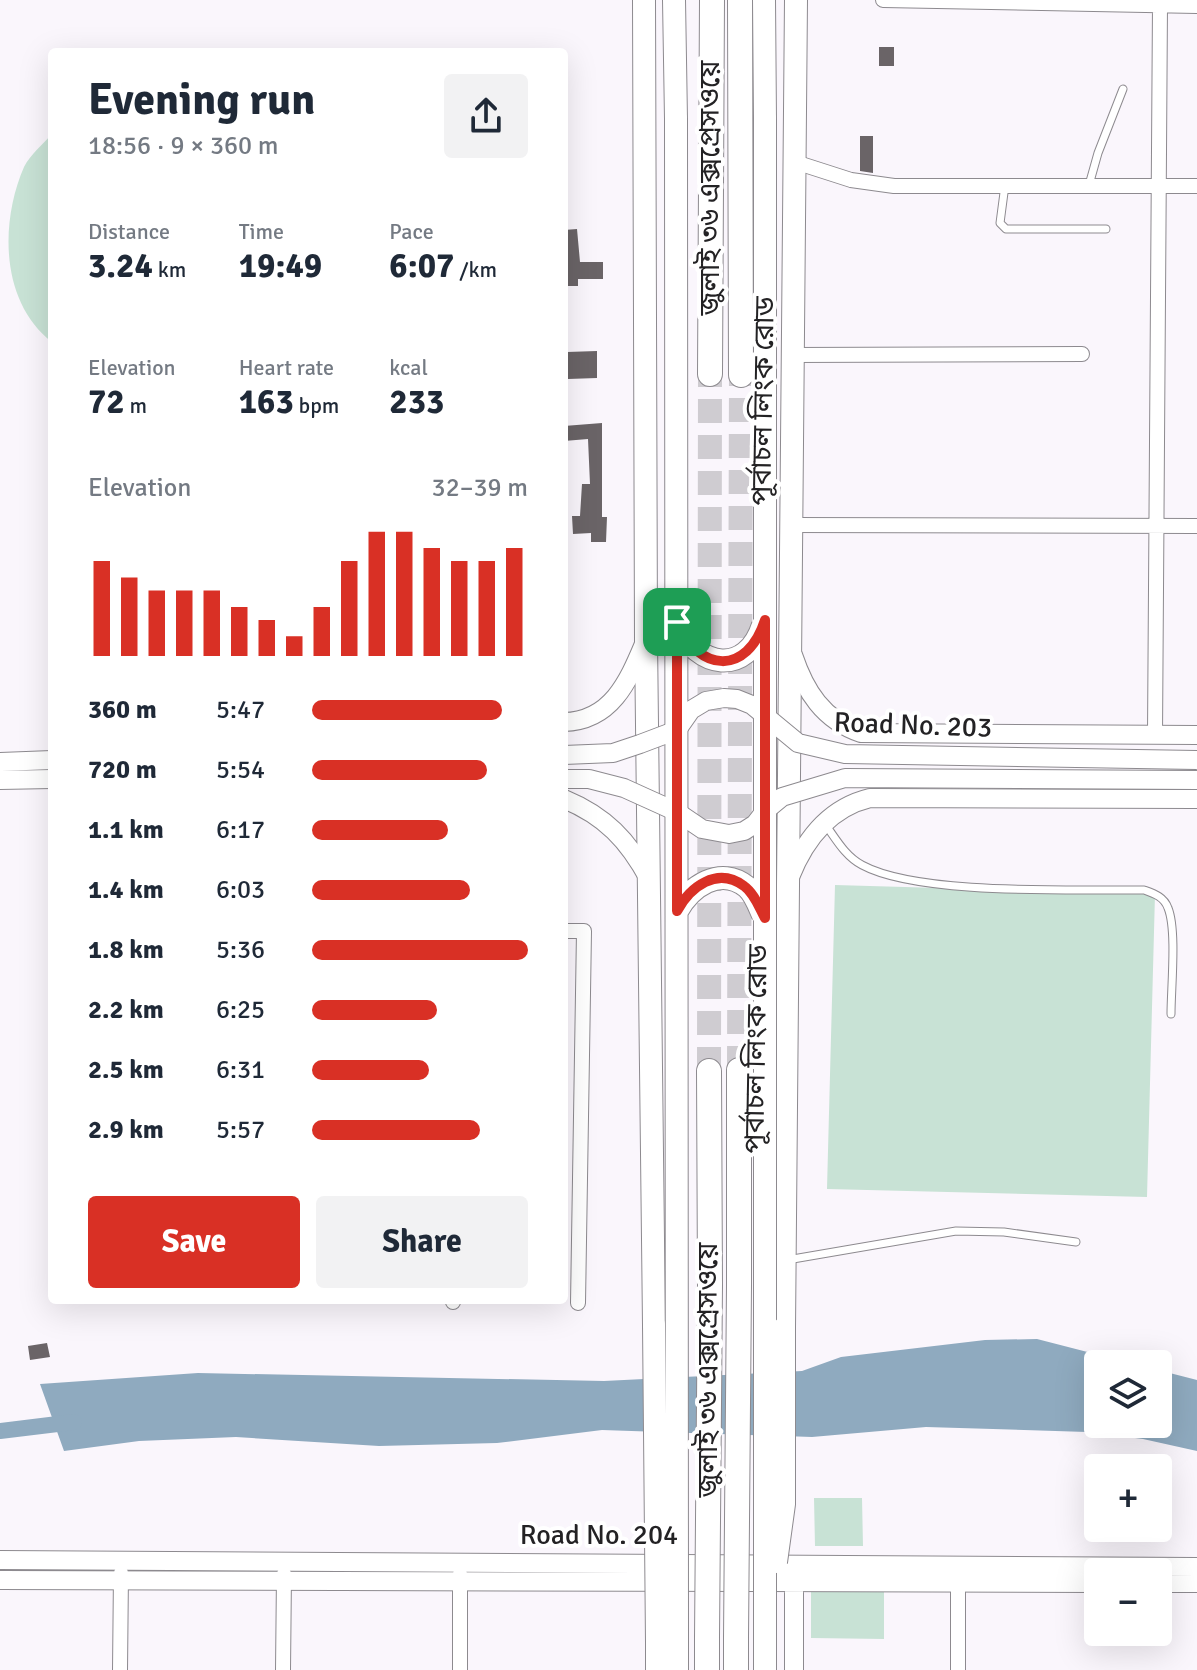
<!DOCTYPE html>
<html lang="en">
<head>
<meta charset="utf-8">
<style>
	:root { --surface:#fff; --page:#f2f2f3; --text:#1f2937; --muted:#747a83; --accent:#d93025 }
	body { margin:0; font-family:Signika,"Noto Sans Bengali",sans-serif; background:var(--page); color:var(--text); height:100vh; display:flex; flex-direction:column; font-size:30px; white-space:nowrap }
	* { box-sizing:border-box; margin:0 }
	p { font-size:26px; color:var(--muted) }
	.icon { flex:none; width:44px; height:44px; fill:none; stroke:currentColor; stroke-width:2; stroke-linecap:round; stroke-linejoin:round }
	.map { position:relative; flex:1; overflow:hidden }
	.panel { position:absolute; left:48px; top:48px; width:520px; height:1256px; display:flex; flex-direction:column; background:var(--surface); border-radius:8px; box-shadow:0 8px 32px #0002 }
	.panel>* { flex:none }
	.fabs { position:absolute; left:1084px; top:1350px; display:grid; gap:16px }
	.fabs a { display:grid; place-items:center; width:88px; height:88px; border-radius:8px; background:var(--surface); box-shadow:0 8px 32px #0002; font-size:40px }
	.pin { position:absolute; display:grid; place-items:center; width:68px; height:68px; color:#fff; margin:-34px; border-radius:16px; box-shadow:0 4px 12px #0006 }
	.round { display:grid; place-items:center; flex:none; width:84px; height:84px; border-radius:8px; background:var(--page) }
	.head { display:flex; align-items:center; justify-content:space-between; height:136px; padding:0 40px }
	h1 { font-size:44px; font-weight:700; line-height:60px }
	.figures { display:grid; grid-template-columns:repeat(3,1fr); gap:12px; height:136px; padding:8px 40px }
	.figures div { display:grid; align-content:center }
	.figures b { font-size:34px; font-weight:700 }
	.figures small { font-size:22px; font-weight:400 }
	.figures p { font-size:22px }
	.chart { height:224px; padding:16px 40px }
	.chart p { display:flex; justify-content:space-between }
	.chart svg { width:100%; height:144px; margin-top:8px; stroke:var(--accent); stroke-width:6 }
	.cta { display:flex; gap:16px; margin-top:auto; padding:16px 40px }
	.cta a { flex:1; height:92px; border-radius:8px; background:var(--accent); color:#fff; font-size:32px; font-weight:700; line-height:92px; text-align:center }
	.cta a+a { background:var(--page); color:var(--text) }
	ul { padding:0 40px; list-style:none; font-size:26px }
	li { display:grid; grid-template-columns:128px 96px 1fr; align-items:center; height:60px }
	li i { height:20px; border-radius:10px; background:var(--accent) }
	.map>svg:first-child { display:block }
	.green { fill:#c8e2d5 }
	.water { fill:#8faabf }
	.lines { fill:none; stroke-linecap:round; stroke-linejoin:round }
	.canal { stroke:#8faabf; stroke-width:16 }
	.building { fill:#6a6467 }
	.motorway-tunnel { stroke:#cfccd1; stroke-width:24; stroke-dasharray:24 12; stroke-linecap:butt }
	.service-casing { stroke:#8d8a8f; stroke-width:9 }
	.minor-casing { stroke:#8d8a8f; stroke-width:16 }
	.tertiary-casing { stroke:#8d8a8f; stroke-width:20 }
	.primary-casing { stroke:#8d8a8f; stroke-width:24 }
	.motorway-casing { stroke:#8d8a8f; stroke-width:26 }
	.service { stroke:#fff; stroke-width:7 }
	.minor { stroke:#fff; stroke-width:14 }
	.tertiary { stroke:#fff; stroke-width:18 }
	.primary { stroke:#fff; stroke-width:22 }
	.motorway { stroke:#fff; stroke-width:24 }
	.tertiary-bridge-casing { stroke:#8d8a8f; stroke-width:20; stroke-linecap:butt }
	.primary-bridge-casing { stroke:#8d8a8f; stroke-width:24; stroke-linecap:butt }
	.motorway-bridge-casing { stroke:#8d8a8f; stroke-width:26; stroke-linecap:butt }
	.tertiary-bridge { stroke:#fff; stroke-width:18 }
	.primary-bridge { stroke:#fff; stroke-width:22 }
	.motorway-bridge { stroke:#fff; stroke-width:24 }
	.route-casing { stroke:#fff; stroke-width:16 }
	.route { stroke:#d93025; stroke-width:10 }
	.labels { text-anchor:middle; dominant-baseline:central; stroke-width:8; stroke-linejoin:round; paint-order:stroke }
	.street-label { font-size:28px; fill:#232224; stroke:#fff }
</style>
</head>
<body>
<div class="map">
<svg width="1197" height="1670" viewBox="0 0 1197 1670">
	<rect width="100%" height="100%" fill="#faf6fc"/>
	<path class="green" d="M52 134V342C0 302 0 222 24 167 30 155 43 144 52 134Z
		M835 885 1155 894 1147 1197 827 1189Z
		M814 1498H862L863 1546H815Z
		M811 1587H884V1639L811 1638Z"/>
	<path class="water" d="M1037 1339 1134 1364H1098V1424H1158V1370L1197 1380V1451L1143 1439 1087 1432 926 1427 812 1437 602 1430 497 1443 379 1446 236 1437 139 1441 64 1451 40 1384 198 1373 604 1381 802 1371 841 1357 985 1340Z"/>
	<g class="lines">
		<path class="canal" d="M0 1431 74 1422"/>
	</g>
	<path class="building" d="M879 47H894V66H879Z
		M860 136H873V173L860 171Z
		M577 229 580 262H603V279H578V286H564V230Z
		M597 351V378L568 379 567 352Z
		M602 423V517H607L606 542H591V533L573 534 572 516H580L582 484H590L588 439 564 441V426Z
		M47 1343 50 1357 30 1360 28 1346Z"/>
	<g class="lines">
		<path class="motorway-tunnel" d="M739 1070 741 375
			M709 1071 710 374"/>
		<defs>
			<path id="service" d="M1005 185 1000 223 1006 229H1106
				M1089 185 1098 153 1123 89
				M825 824C836 839 845 856 862 865 919 896 1076 889 1144 890 1155 894 1164 897 1168 908 1177 930 1171 988 1171 1014
				M787 1260 956 1231 1004 1232 1076 1242"/>
			<path id="minor" d="M883 0 1197 6
				M795 162 851 180 894 186H1197
				M793 355 1082 354
				M791 525 1197 526
				M1155 735 1160 5
				M564 931H584L578 1303
				M453 1302V1300
				M120 1670 121 1573
				M283 1670 284 1574
				M460 1670V1574
				M958 1670V1574"/>
			<path id="tertiary" d="M793 655C805 691 823 720 861 733L1197 735
				M564 722C611 721 628 682 644 644
				M0 762 52 760
				M0 780 52 779
				M564 799C605 816 628 840 649 879
				M790 877C805 839 829 808 870 798L1197 799
				M0 1560 1197 1567
				M0 1580 1098 1583
				M1158 1583H1197
				M794 1670V1571"/>
			<path id="primary" d="M644 0 646 639 654 1325
				M674 0 676 119
				M764 0 765 119
				M784 1328 796 0
				M765 1634V1670
				M657 1670V1643
				M677 1670V1641"/>
			<path id="motorway" d="M740 0 741 375
				M710 374 712 0
				M739 1070V1285
				M709 1071 710 1285
				M707 1670V1638
				M736 1670V1638"/>
		</defs>
		<use href="#service" class="service-casing"/>
		<use href="#minor" class="minor-casing"/>
		<use href="#tertiary" class="tertiary-casing"/>
		<use href="#primary" class="primary-casing"/>
		<use href="#motorway" class="motorway-casing"/>
		<use href="#service" class="service"/>
		<use href="#minor" class="minor"/>
		<use href="#tertiary" class="tertiary"/>
		<use href="#primary" class="primary"/>
		<use href="#motorway" class="motorway"/>
		<defs>
			<path id="tertiary-bridge" d="M564 755 613 753 640 744 677 730 691 710 706 701 724 698 737 699 752 705 798 743 845 754 1197 760
				M564 779H589L624 788 677 812 702 829 729 834 744 831 755 824 765 811 782 797 845 778 1197 780"/>
			<path id="primary-bridge" d="M676 119 677 1641
				M765 119V1634
				M678 624C697 669 747 676 763 625
				M677 911C690 887 720 865 747 887 755 894 759 906 763 915
				M654 1325 657 1643
				M776 1562 784 1504V1328"/>
			<path id="motorway-bridge" d="M707 1638 710 1285
				M736 1638 739 1285"/>
		</defs>
		<use href="#tertiary-bridge" class="tertiary-bridge-casing"/>
		<use href="#primary-bridge" class="primary-bridge-casing"/>
		<use href="#motorway-bridge" class="motorway-bridge-casing"/>
		<use href="#tertiary-bridge" class="tertiary-bridge"/>
		<use href="#primary-bridge" class="primary-bridge"/>
		<use href="#motorway-bridge" class="motorway-bridge"/>
	</g>
	<g class="lines">
		<defs>
			<path id="route" d="M765 620V918C759 907 754 893 744 886 717 866 690 887 677 911V622C699 673 747 676 765 620Z"/>
		</defs>
		<use href="#route" class="route-casing"/>
		<use href="#route" class="route"/>
	</g>
	<g class="labels">
		<g class="street-label">
			<text transform="translate(710 188) rotate(-90)">জুলাই ৩৬ এক্সপ্রেসওয়ে</text>
			<text transform="translate(763 401) rotate(-89)">পূর্বাচল লিংক রোড</text>
			<text transform="translate(913 725) rotate(2)">Road No. 203</text>
			<text transform="translate(756 1049) rotate(-89)">পূর্বাচল লিংক রোড</text>
			<text transform="translate(708 1370) rotate(-90)">জুলাই ৩৬ এক্সপ্রেসওয়ে</text>
			<text x="599" y="1535">Road No. 204</text>
		</g>
	</g>
</svg>
<div class="fabs">
<a><svg class="icon" aria-label="layers" viewBox="0 0 24 24"><path d="M12 4l9 5-9 5-9-5zM3 14l9 5 9-5"/></svg></a>
<a>+</a>
<a>−</a>
</div>
<div class="pin" style="left:677px;top:622px;background:#1e9e55"><svg class="icon" aria-label="arrive" viewBox="0 0 24 24"><path d="M6 21V4h12l-3 4 3 4H6"/></svg></div>
<section class="panel">
<div class="head"><div><h1>Evening run</h1><p>18:56 · 9 × 360 m</p></div><a class="round"><svg class="icon" aria-label="share" viewBox="0 0 24 24"><path d="M12 15V3M7 8l5-5 5 5M5 13v7h14v-7"/></svg></a></div>
<div class="figures">
<div><p>Distance</p><b>3.24<small> km</small></b></div>
<div><p>Time</p><b>19:49</b></div>
<div><p>Pace</p><b>6:07<small> /km</small></b></div>
</div>
<div class="figures">
<div><p>Elevation</p><b>72<small> m</small></b></div>
<div><p>Heart rate</p><b>163<small> bpm</small></b></div>
<div><p>kcal</p><b>233</b></div>
</div>
<div class="chart"><p><span>Elevation</span>32–39 m</p>
<svg viewBox="0 0 160 44" preserveAspectRatio="none"><path d="M5 44V15M15 44V20M25 44V24M35 44V24M45 44V24M55 44V29M65 44V33M75 44V38M85 44V29M95 44V15M105 44V6M115 44V6M125 44V11M135 44V15M145 44V15M155 44V11"/></svg>
</div>
<ul>
<li><b>360 m</b>5:47<i style="width:88%"></i></li>
<li><b>720 m</b>5:54<i style="width:81%"></i></li>
<li><b>1.1 km</b>6:17<i style="width:63%"></i></li>
<li><b>1.4 km</b>6:03<i style="width:73%"></i></li>
<li><b>1.8 km</b>5:36<i style="width:100%"></i></li>
<li><b>2.2 km</b>6:25<i style="width:58%"></i></li>
<li><b>2.5 km</b>6:31<i style="width:54%"></i></li>
<li><b>2.9 km</b>5:57<i style="width:78%"></i></li>
</ul>
<div class="cta"><a>Save</a><a>Share</a></div>
</section>
</div>
</body>
</html>
